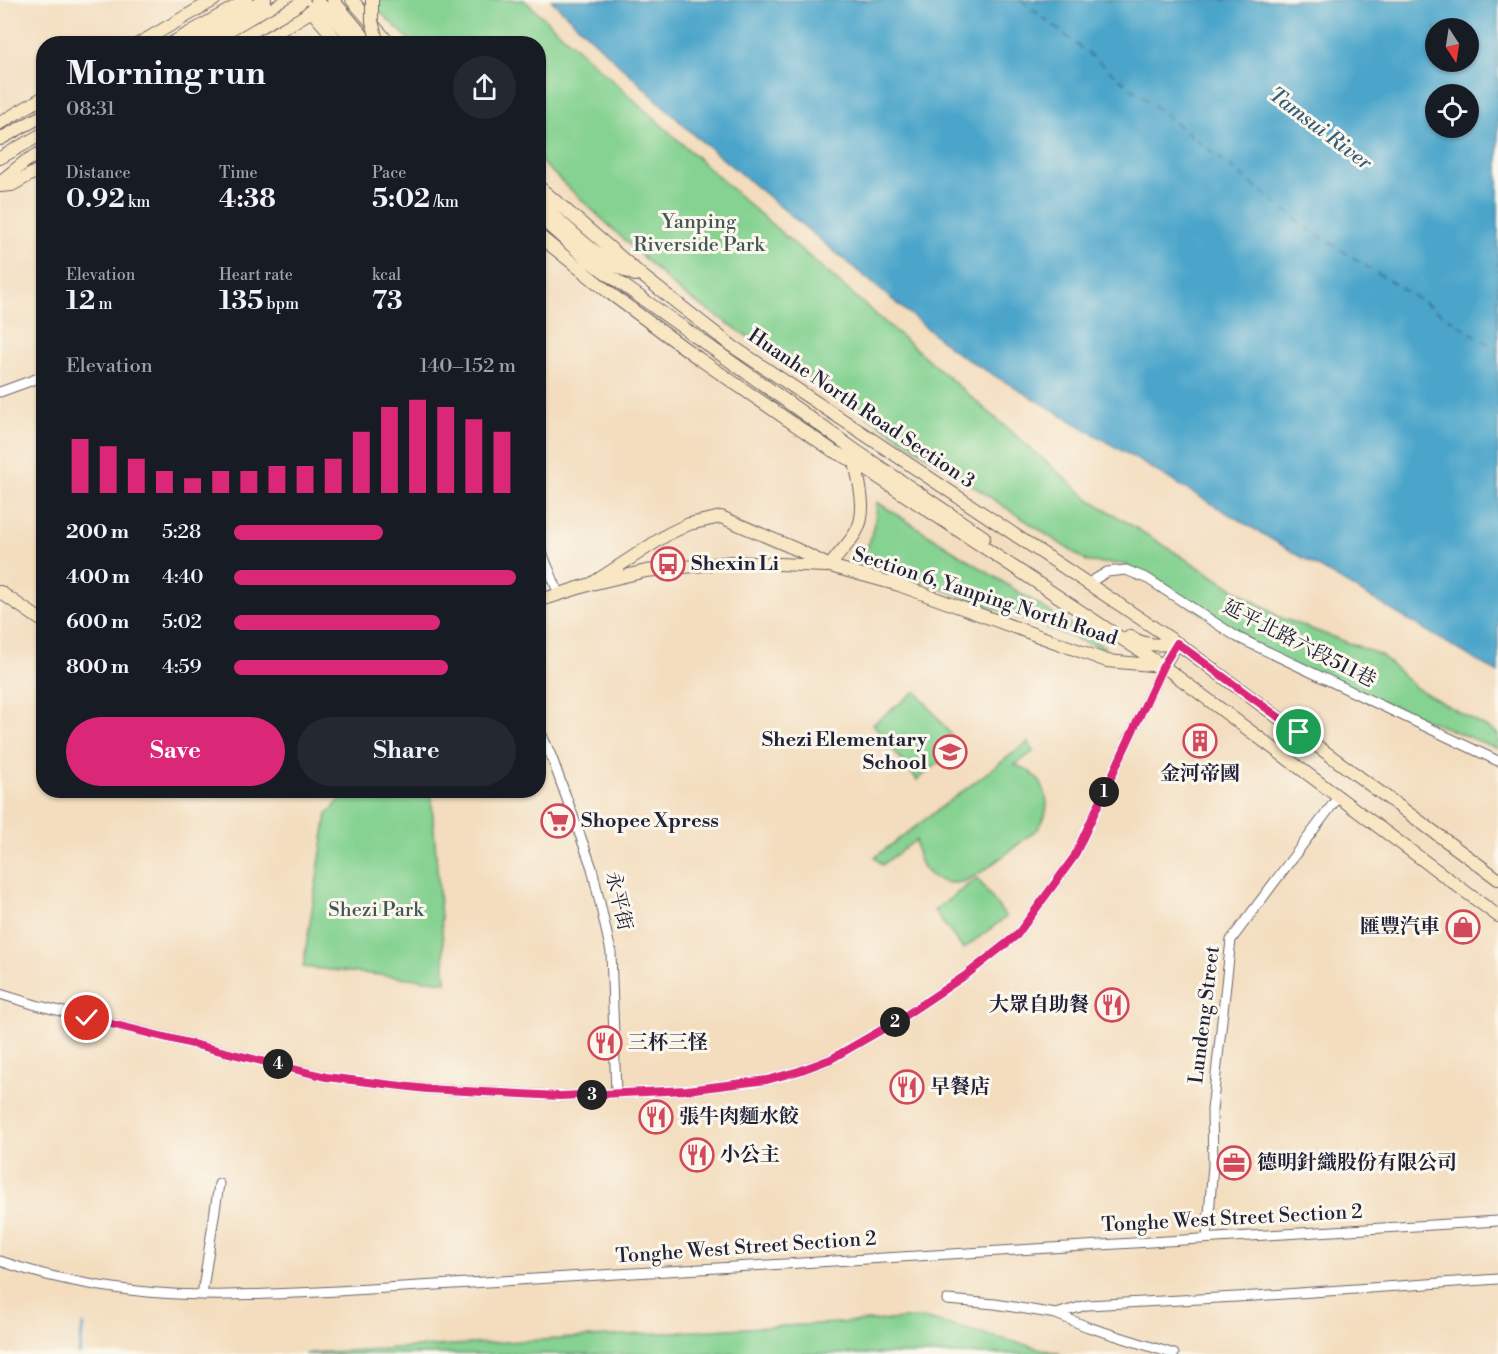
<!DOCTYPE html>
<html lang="en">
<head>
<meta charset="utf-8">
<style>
	:root { --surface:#171b24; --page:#242831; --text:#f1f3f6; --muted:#9ea1a6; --accent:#db2777 }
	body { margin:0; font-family:"Libre Bodoni","Noto Serif TC",serif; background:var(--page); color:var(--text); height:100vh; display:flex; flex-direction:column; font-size:22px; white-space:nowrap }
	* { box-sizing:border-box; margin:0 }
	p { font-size:20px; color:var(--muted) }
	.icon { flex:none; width:33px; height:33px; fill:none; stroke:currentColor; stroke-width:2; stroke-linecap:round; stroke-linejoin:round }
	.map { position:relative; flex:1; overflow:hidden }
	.details { position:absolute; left:36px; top:36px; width:510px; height:762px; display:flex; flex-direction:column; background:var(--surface); border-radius:24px; box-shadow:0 2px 4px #0004 }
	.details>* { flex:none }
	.needle { width:39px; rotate:168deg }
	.fabs { position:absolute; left:1425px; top:18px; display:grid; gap:12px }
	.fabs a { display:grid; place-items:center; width:54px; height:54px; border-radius:50%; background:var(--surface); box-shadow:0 2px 4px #0004; font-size:30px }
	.pin { position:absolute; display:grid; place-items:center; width:51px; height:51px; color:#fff; margin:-26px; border:3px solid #fff; border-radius:50%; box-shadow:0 2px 6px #0007 }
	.km { position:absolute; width:30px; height:30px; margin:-15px; border-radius:50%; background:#222; color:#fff; font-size:16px; line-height:30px; text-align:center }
	.round { display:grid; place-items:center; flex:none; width:63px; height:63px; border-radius:32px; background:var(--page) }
	.head { display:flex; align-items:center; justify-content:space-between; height:102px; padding:0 30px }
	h1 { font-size:33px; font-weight:700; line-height:45px }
	.stats { display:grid; grid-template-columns:repeat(3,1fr); gap:9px; height:102px; padding:6px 30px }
	.stats div { display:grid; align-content:center }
	.stats b { font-size:26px; font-weight:700 }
	.stats small { font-size:16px; font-weight:400 }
	.stats p { font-size:16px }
	.chart { height:168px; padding:12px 30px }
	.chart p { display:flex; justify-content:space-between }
	.chart svg { width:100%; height:108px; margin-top:6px; stroke:var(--accent); stroke-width:6 }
	.button { display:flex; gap:12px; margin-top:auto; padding:12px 30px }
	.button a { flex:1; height:69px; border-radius:36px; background:var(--accent); color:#fff; font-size:24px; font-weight:700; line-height:69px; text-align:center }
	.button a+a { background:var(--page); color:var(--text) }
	ul { padding:0 30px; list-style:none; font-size:20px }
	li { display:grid; grid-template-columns:96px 72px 1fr; align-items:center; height:45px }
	li i { height:15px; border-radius:8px; background:var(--accent) }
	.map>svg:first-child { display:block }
	.green { fill:#85d291; stroke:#547a66; stroke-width:1.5 }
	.water { fill:#4ca5ca; stroke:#376482; stroke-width:1.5; fill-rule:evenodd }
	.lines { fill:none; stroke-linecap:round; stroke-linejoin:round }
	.stream { stroke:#4ca5ca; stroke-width:3 }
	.ferry { stroke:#355d7b; stroke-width:1.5; stroke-dasharray:8 6; stroke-linecap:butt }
	.street-casing { stroke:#6b6369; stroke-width:11 }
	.secondary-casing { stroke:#6b6369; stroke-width:14 }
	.street { stroke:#fff; stroke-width:9 }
	.secondary { stroke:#f9e7c3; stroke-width:12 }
	.secondary-bridge-casing { stroke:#6b6369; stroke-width:14; stroke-linecap:butt }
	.secondary-bridge { stroke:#f9e7c3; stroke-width:12 }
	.route-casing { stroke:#fff; stroke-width:12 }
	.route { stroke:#db2777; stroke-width:8 }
	.labels { text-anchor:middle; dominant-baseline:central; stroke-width:6; stroke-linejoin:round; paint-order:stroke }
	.park-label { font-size:20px; fill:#405755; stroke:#fbf7ec }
	.street-label { font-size:20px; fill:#22223b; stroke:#fbf7ec }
	.poi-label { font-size:20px; font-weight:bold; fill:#22223b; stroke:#fbf7ec; text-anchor:start }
	.water-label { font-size:21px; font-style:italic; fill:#355d7b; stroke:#fbf7ec }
</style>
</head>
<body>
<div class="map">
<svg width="1498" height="1354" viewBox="0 0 1498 1354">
	<rect width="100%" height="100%" fill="#fbf7ec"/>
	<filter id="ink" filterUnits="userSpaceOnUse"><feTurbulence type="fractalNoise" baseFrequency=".0167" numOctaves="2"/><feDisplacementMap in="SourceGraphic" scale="12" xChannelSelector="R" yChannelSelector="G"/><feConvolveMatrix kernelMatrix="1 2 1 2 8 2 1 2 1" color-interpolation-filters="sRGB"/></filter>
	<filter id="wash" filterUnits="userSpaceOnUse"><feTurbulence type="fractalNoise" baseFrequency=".008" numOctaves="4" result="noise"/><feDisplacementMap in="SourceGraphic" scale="24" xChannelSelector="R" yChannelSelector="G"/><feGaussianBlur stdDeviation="1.35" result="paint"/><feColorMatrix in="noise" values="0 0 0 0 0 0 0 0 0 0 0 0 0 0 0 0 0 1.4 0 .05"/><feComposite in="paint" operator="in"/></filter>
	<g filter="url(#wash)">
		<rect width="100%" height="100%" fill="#f3ddbe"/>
		<path class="green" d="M367 0H524L746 202 1089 499 1279 617 1381 655 1416 688 1498 734V749L1269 656 1124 564 1088 562 679 291 539 160 538 44 413 43Z
			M877 502 1105 647 1104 649 855 557 869 544 876 515Z
			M916 691 960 746 917 780 873 724Z
			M1028 742 1034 751 1015 765C1045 774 1056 804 1038 829 1021 841 981 876 965 881 952 885 939 882 929 874 919 865 916 853 916 840L882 865 875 857Z
			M353 791H431L446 982 303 967 327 814 348 792Z
			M977 878 1006 917 963 949 934 911Z
			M923 1318 1061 1354H305L311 1353Z"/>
		<path class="water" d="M551 0H1498V673L958 354 694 135ZM1436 28H1468V62H1436ZM1436 94H1468V128H1436Z"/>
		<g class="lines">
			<path class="stream" d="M79 1354 83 1325"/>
			<path class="ferry" d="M1021 0 1310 230 1498 350"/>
		</g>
	</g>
	<g filter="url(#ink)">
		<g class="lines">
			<defs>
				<path id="street" d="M0 392 44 376
					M538 543 559 594
					M1087 584 1107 572 1126 570 1148 579 1237 637 1498 761
					M538 726 552 758 592 868 611 952 616 1093
					M0 994 36 1005 326 1077 427 1089 560 1096 687 1090 767 1080 799 1071 831 1059 897 1021 966 975 1017 935 1074 857 1163 666
					M1207 1238 1213 1165 1212 1110 1231 940 1339 796
					M0 1261C63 1283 135 1294 202 1295 252 1296 303 1293 353 1290L1498 1221
					M202 1295 219 1184
					M947 1300 995 1304 1056 1314 1087 1305 1255 1296 1498 1279
					M1056 1314 1088 1327 1174 1354"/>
				<path id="secondary" d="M317 0 357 44
					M333 0 370 44
					M352 0 390 44
					M307 6 340 44
					M138 44 214 0
					M170 44 247 0
					M189 44 265 0
					M210 44 288 0
					M257 44 312 11
					M0 123 44 97
					M0 139 44 115
					M0 158 44 133
					M0 182 26 161 44 151
					M0 186 12 185 44 167
					M538 186 645 278 732 346 1177 643 1498 879
					M538 201C569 229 597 259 635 275
					M538 216 588 260 855 450 984 537
					M538 235 611 294 698 358 833 451 855 462 1163 666 1498 916
					M830 566C838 554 849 544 856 532 868 512 859 483 855 462
					M591 584 668 534 689 524 721 517 798 550 830 566 899 585 1107 661 1162 666
					M0 592 44 622
					M538 601 591 584 646 571 732 562 826 566
					M1130 636C1145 647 1159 645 1177 643
					M1163 666 1177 643"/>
			</defs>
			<use href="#street" class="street-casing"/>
			<use href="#secondary" class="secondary-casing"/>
			<use href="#street" class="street"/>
			<use href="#secondary" class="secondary"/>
			<defs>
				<path id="secondary-bridge" d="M372 0V21L378 44
					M231 44 296 6 303 0"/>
			</defs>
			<use href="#secondary-bridge" class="secondary-bridge-casing"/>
			<use href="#secondary-bridge" class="secondary-bridge"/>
		</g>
	</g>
	<g class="lines" filter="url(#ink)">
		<defs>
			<path id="route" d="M87 1018 326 1077 427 1089 560 1096 687 1090 767 1080 799 1071 831 1059 897 1021 966 975 1017 935 1074 857 1163 666 1177 643 1299 732"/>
		</defs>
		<use href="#route" class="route-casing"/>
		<use href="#route" class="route"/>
	</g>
	<defs>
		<symbol id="bus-ring" viewBox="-11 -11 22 22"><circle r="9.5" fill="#fbf7ec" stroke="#d1495b" stroke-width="1.5"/><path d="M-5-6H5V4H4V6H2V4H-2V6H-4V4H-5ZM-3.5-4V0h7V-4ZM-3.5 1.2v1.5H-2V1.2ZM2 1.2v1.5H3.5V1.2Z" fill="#d1495b"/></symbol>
		<symbol id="building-ring" viewBox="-11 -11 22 22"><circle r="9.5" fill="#fbf7ec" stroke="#d1495b" stroke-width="1.5"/><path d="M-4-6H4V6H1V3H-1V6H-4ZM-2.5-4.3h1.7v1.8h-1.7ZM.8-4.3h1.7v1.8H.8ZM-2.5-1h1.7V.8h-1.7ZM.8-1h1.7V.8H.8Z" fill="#d1495b"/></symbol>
		<symbol id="school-ring" viewBox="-11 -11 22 22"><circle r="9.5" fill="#fbf7ec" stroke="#d1495b" stroke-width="1.5"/><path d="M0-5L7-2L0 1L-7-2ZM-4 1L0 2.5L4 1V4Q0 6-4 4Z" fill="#d1495b"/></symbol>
		<symbol id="supermarket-ring" viewBox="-11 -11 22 22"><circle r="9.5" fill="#fbf7ec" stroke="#d1495b" stroke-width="1.5"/><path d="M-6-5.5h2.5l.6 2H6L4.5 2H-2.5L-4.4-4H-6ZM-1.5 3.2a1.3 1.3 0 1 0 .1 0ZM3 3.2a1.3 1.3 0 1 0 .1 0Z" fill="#d1495b"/></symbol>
		<symbol id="shop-ring" viewBox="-11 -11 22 22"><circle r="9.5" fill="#fbf7ec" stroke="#d1495b" stroke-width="1.5"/><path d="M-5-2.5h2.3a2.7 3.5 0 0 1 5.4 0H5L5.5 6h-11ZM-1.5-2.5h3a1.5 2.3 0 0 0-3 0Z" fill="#d1495b"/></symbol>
		<symbol id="restaurant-ring" viewBox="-11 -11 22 22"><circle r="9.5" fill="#fbf7ec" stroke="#d1495b" stroke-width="1.5"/><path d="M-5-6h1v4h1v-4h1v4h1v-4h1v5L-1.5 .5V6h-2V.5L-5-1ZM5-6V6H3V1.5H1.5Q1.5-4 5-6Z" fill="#d1495b"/></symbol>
		<symbol id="office-ring" viewBox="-11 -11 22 22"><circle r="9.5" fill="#fbf7ec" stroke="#d1495b" stroke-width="1.5"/><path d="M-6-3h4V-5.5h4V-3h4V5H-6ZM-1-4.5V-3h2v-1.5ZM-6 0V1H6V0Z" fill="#d1495b"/></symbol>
	</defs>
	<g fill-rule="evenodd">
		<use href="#bus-ring" x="649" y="545" width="38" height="38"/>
		<use href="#building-ring" x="1181" y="722" width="38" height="38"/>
		<use href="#school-ring" x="931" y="733" width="38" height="38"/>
		<use href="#supermarket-ring" x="539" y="802" width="38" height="38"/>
		<use href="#shop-ring" x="1444" y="908" width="38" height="38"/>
		<use href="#restaurant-ring" x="1093" y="986" width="38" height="38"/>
		<use href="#restaurant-ring" x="586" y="1024" width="38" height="38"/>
		<use href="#restaurant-ring" x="888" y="1068" width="38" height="38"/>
		<use href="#restaurant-ring" x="637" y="1098" width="38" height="38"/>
		<use href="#restaurant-ring" x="678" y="1136" width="38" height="38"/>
		<use href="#office-ring" x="1215" y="1144" width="38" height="38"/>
	</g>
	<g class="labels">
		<g class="park-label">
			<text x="699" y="222">Yanping<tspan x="699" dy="23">Riverside Park</tspan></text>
			<text x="376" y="910">Shezi Park</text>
		</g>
		<g class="street-label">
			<text transform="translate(861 409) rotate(34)">Huanhe North Road Section 3</text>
			<text transform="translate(985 597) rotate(18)">Section 6, Yanping North Road</text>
			<text transform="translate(1299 644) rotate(27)">延平北路六段511巷</text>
			<text transform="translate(618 901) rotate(77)">永平街</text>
			<text transform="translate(1205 1015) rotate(-83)">Lundeng Street</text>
			<text transform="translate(1232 1219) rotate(-3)">Tonghe West Street Section 2</text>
			<text transform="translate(746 1248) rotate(-4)">Tonghe West Street Section 2</text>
		</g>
		<g class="poi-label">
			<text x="691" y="564">Shexin Li</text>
			<text x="927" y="740" text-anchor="end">Shezi Elementary<tspan x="927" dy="23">School</tspan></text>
			<text x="1200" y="774" text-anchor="middle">金河帝國</text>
			<text x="581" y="821">Shopee Xpress</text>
			<text x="1440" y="927" text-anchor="end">匯豐汽車</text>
			<text x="1089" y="1005" text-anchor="end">大眾自助餐</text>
			<text x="628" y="1043">三杯三怪</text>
			<text x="930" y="1087">早餐店</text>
			<text x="679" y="1117">張牛肉麵水餃</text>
			<text x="720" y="1155">小公主</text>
			<text x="1257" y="1163">德明針織股份有限公司</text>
		</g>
		<g class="water-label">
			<text transform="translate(1320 129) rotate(37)">Tamsui River</text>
		</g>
	</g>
</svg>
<div class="fabs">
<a><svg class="needle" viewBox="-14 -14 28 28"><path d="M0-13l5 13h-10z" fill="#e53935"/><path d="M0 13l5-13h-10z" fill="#9ea1a6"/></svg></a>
<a><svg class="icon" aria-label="locate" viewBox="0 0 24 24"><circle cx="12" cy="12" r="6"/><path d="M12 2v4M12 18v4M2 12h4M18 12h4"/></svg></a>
</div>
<div class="pin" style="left:1299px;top:732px;background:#1e9e55"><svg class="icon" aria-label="arrive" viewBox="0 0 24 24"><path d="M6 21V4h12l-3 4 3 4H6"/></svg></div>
<div class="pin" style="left:87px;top:1018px;background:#d93025"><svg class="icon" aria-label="check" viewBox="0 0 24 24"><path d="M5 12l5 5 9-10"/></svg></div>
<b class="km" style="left:1104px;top:792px">1</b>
<b class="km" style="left:895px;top:1022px">2</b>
<b class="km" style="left:592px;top:1095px">3</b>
<b class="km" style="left:278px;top:1064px">4</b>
<section class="details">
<div class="head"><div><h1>Morning run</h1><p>08:31</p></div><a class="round"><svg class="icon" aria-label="share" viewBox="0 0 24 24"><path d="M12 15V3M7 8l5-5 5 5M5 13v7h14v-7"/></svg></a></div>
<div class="stats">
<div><p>Distance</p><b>0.92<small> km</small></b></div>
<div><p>Time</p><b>4:38</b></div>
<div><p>Pace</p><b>5:02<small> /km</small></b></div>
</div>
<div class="stats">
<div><p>Elevation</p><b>12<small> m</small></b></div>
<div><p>Heart rate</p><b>135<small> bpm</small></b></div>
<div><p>kcal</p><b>73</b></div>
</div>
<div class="chart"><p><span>Elevation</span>140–152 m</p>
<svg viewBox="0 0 160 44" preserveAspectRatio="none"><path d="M5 44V22M15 44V25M25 44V30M35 44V35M45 44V38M55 44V35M65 44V35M75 44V33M85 44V33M95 44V30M105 44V19M115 44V9M125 44V6M135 44V9M145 44V14M155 44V19"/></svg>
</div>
<ul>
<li><b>200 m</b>5:28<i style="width:53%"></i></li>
<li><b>400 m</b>4:40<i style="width:100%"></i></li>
<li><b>600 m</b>5:02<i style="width:73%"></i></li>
<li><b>800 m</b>4:59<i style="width:76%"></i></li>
</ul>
<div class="button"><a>Save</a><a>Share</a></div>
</section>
</div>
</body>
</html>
